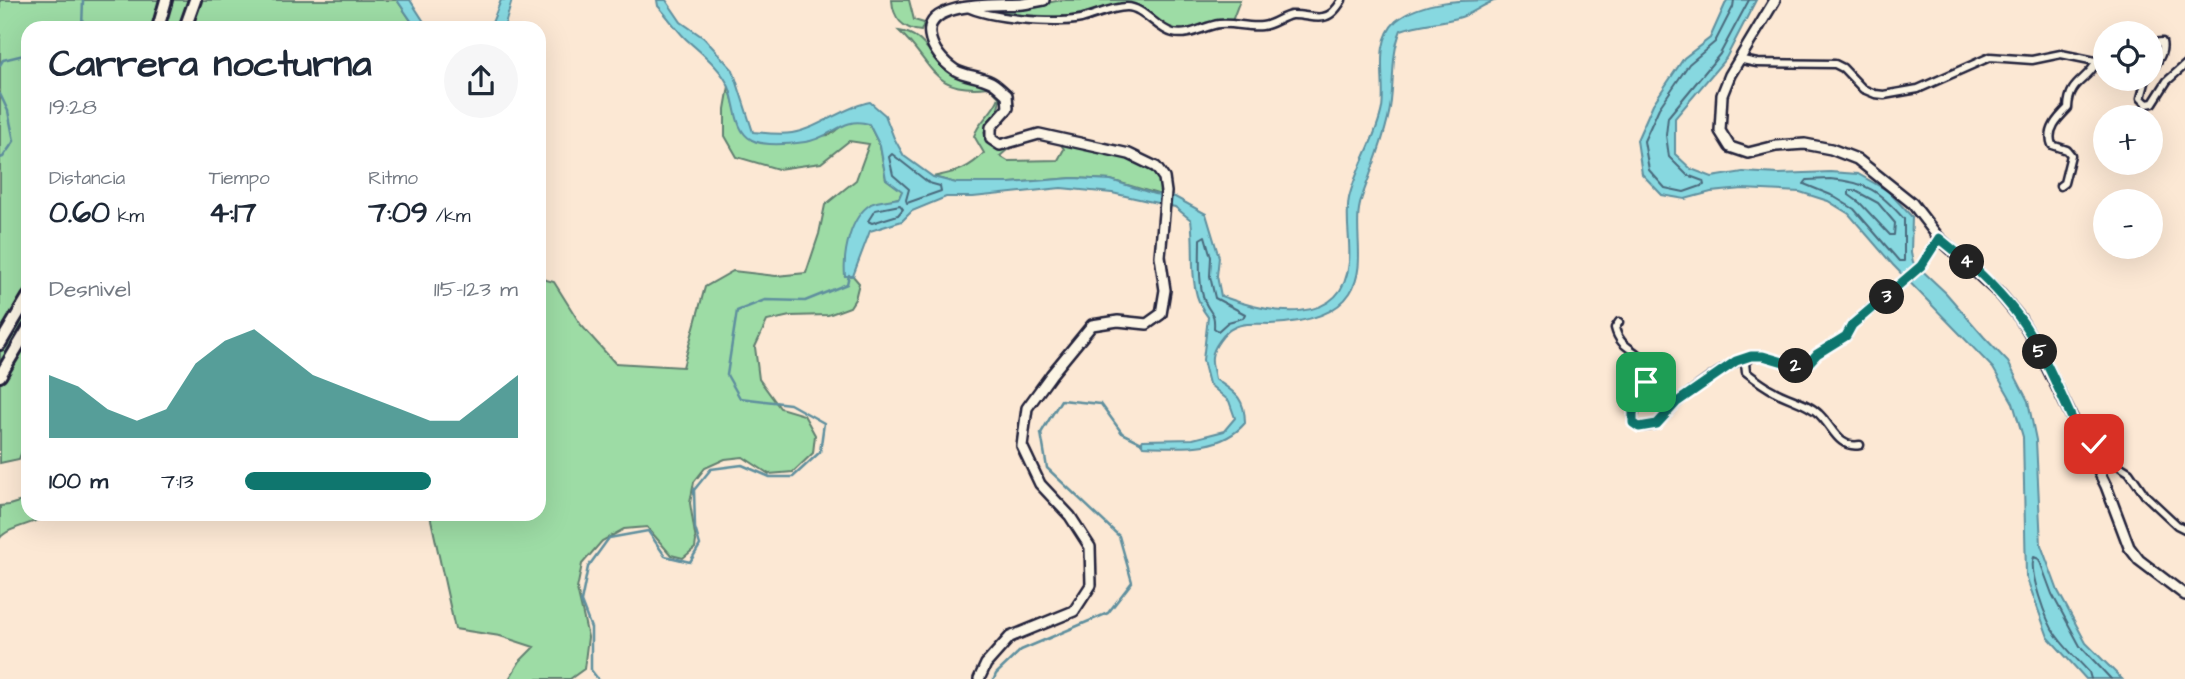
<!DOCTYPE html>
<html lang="es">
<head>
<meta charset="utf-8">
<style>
	:root { --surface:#fff; --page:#f6f6f7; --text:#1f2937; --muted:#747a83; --accent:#0f766e }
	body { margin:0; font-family:"Architects Daughter",sans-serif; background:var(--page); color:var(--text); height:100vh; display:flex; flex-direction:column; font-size:26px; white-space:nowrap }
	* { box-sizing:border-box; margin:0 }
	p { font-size:23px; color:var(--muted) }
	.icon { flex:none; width:38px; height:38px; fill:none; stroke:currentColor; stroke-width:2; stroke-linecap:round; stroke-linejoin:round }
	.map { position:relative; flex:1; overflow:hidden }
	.sheet { position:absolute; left:21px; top:21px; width:525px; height:500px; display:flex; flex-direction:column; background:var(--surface); border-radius:21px; box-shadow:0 7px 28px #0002 }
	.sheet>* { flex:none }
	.tools { position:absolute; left:2093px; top:21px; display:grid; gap:14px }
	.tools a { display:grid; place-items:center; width:70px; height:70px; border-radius:50%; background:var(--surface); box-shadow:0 7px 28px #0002; font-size:35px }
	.pin { position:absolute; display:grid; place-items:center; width:60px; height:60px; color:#fff; margin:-30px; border-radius:14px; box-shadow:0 4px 10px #0006 }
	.km { position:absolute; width:35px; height:35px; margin:-18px; border-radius:50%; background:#222; color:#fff; font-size:19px; line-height:35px; text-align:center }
	.round { display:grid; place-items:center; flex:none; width:74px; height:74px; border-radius:37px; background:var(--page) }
	.head { display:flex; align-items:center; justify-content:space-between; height:119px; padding:0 28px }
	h1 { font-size:38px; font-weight:700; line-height:52px }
	.metrics { display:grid; grid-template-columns:repeat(3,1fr); gap:10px; height:119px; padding:7px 28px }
	.metrics div { display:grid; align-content:center }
	.metrics b { font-size:30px; font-weight:700 }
	.metrics small { font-size:19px; font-weight:400 }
	.metrics p { font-size:19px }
	.chart { height:196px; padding:14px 28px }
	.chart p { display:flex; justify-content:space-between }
	.chart svg { width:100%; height:126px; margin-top:7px; fill:var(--accent); opacity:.7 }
	ul { padding:0 28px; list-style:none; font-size:23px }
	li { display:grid; grid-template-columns:112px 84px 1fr; align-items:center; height:52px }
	li i { height:18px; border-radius:9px; background:var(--accent) }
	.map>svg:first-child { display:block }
	.green { fill:#9ddca5; stroke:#607f70; stroke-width:2 }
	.water { fill:#87d8e0; stroke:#5f8f9e; stroke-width:2 }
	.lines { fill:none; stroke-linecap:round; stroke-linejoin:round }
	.shore { stroke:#4a6b7d; stroke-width:2 }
	.stream { stroke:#5f8f9e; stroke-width:2.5 }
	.minor-casing { stroke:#22223b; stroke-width:11 }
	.secondary-casing { stroke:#22223b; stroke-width:14 }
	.motorway-casing { stroke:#22223b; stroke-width:16 }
	.minor { stroke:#fcf5e5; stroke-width:6 }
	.secondary { stroke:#fcf5e5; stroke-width:9 }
	.motorway { stroke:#fcf5e5; stroke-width:10 }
	.route-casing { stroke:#fff; stroke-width:14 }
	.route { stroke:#0f766e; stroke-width:9 }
</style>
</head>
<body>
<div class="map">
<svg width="2185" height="679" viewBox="0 0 2185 679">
	<rect width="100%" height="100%" fill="#fce8d4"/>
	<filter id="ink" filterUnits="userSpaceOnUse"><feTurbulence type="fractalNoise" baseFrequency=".0143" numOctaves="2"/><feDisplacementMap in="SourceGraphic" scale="14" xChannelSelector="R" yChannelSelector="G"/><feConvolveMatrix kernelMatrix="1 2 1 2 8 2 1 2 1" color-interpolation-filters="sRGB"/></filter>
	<g filter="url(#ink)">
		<path class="green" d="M0 0H397L416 28H28V437L19 459 0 463Z
			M892 0H909L914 20 924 23 921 31C903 29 893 18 892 0Z
			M1061 0H1240L1232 21C1214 22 1190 35 1172 29 1156 24 1145 10 1130 3L1067 17 997 14 981 10 1028 7Z
			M899 31C925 34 930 59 951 71 969 81 987 79 1001 95L997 113 984 132 986 140 992 145 1014 144 1000 156 1008 161 1058 160 1064 149 1059 142 1092 148 1143 164 1159 178 1161 195 1111 180 1073 178 1010 183H956L933 177C955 172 968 170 984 153L974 136C979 120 993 114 999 97L989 87C930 94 934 63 899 31Z
			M729 86 735 108 752 140 830 135 845 123 856 120 869 124 880 146 886 179 903 191 899 198 871 204 845 276H853L859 283 855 299 850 307 828 315 790 316 767 321 755 347 759 379 780 408 804 415 815 435 813 453 793 472 769 474 743 457 725 459 705 468 694 482 690 503 696 541 695 548 683 558 671 555 647 527 624 529 602 541 582 564 577 589 588 637 584 669 570 679H509L520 661 534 647 500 636 455 629 430 515 539 514V278L554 282 581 325 615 363 683 367 705 287 733 271 776 276 806 273 819 234 825 205 856 180 869 144 849 141 821 163 778 169 737 157 725 136V109Z
			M28 499V514L48 515C35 524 8 527 0 538V506L9 505Z"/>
		<path class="water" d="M397 0H410L428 28H416Z
			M501 0H512L504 28H490Z
			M657 0H666L681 22 704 38 733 70 753 132C765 133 780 135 792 133 820 128 843 107 870 102L885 115 894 138 904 156 933 177 956 183H1010L1073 178 1111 180 1154 194 1175 197 1206 214 1219 257 1217 276 1221 296C1267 313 1343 330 1349 262 1351 242 1345 219 1349 198 1356 167 1376 140 1382 108 1386 80 1373 43 1396 21 1422 0 1463 0 1497 0 1483 4 1474 13 1461 17 1441 23 1421 23 1401 30 1389 59 1396 88 1388 118 1384 135 1378 153 1372 169 1368 182 1361 196 1359 209 1355 236 1366 268 1350 293 1334 318 1298 323 1270 324 1258 324 1244 322 1233 328 1224 332 1213 348 1212 357 1211 363 1214 372 1215 379 1234 392 1245 397 1245 423 1221 452 1178 447 1143 446L1141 443 1143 440 1193 439 1224 431 1235 418 1229 401 1209 384 1203 360 1208 317C1186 290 1196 253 1191 220L1175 207 1112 193 1061 188 973 197H946L912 211 902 221 870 231 853 276H845C843 253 850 217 871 204 878 200 891 200 899 198L902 191 886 179 880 146 869 124C842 116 833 138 805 142 790 144 765 147 752 140 734 131 736 103 729 87 721 68 701 53 686 39 676 29 668 17 658 6Z
			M1727 0H1756L1726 58 1675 118V154L1691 169 1712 177 1743 172 1779 174 1830 172 1858 174 1888 191 1912 217 1911 253 1913 262 1946 293 1984 337 2008 362 2028 401 2036 440 2041 545 2058 591 2086 643 2122 679H2086L2048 637 2026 576 2023 437 2013 403 1993 368 1893 265 1849 214 1828 201 1800 192 1743 189 1711 192 1685 199 1662 195 1642 174 1637 140 1653 104 1684 58 1710 38Z"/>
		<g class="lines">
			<path class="shore" d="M1734 0 1733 7 1715 42 1689 64 1659 108 1644 141 1649 170 1665 188 1684 192 1704 185 1703 181 1687 175 1669 157 1666 135 1668 117 1720 54 1749 0
				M892 154 929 183 940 186 941 191 907 203 906 200 909 189 893 175 889 157Z
				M1830 179C1867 182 1879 191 1904 219V261H1899L1854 209 1831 195 1804 184 1807 180Z
				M1849 190H1854L1878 203 1895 223 1894 235H1890L1860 203 1849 195Z
				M900 205 903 209 898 215 872 223 868 221 875 210Z
				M1205 236 1211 257 1210 276 1215 298 1245 314 1243 318 1228 322 1218 331 1214 328C1215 312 1211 315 1205 302 1198 286 1200 257 1200 239Z
				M2091 679 2089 672C2078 660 2065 648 2056 635 2046 621 2028 571 2034 557L2039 559 2052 594 2080 646 2111 679"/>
			<path class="stream" d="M82 28 83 0
				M0 65 3 60 28 54
				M0 94 8 111 14 141 3 157 0 158
				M598 679 591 670V628L581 602 588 567 609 538 648 531 665 556 690 562 700 545 695 528 694 490 711 469 742 465 770 477H793L820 452 824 423 790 404 740 398 727 375 737 311 765 300 805 301 847 284 849 275
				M994 679 996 674 1021 650 1108 613 1132 582 1119 536 1047 468 1041 433 1061 400 1101 404 1122 433 1142 443"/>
			<defs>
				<path id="minor" d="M966 7C989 19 1055 24 1081 19 1096 15 1112 7 1127 7 1143 7 1157 29 1173 33 1189 37 1204 26 1219 24 1233 22 1248 28 1262 26 1273 25 1281 17 1291 15 1302 14 1313 19 1323 17 1332 16 1338 7 1342 0
					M2151 43 2162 42C2165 53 2156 63 2151 72
					M1738 59 1757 63 1835 64 1843 68 1863 89 1875 94 1884 95 1918 89 1990 57 2032 60 2061 54 2105 63
					M2146 79 2141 98 2147 104 2153 103 2167 81 2185 65
					M2060 186 2064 183 2071 155 2067 150 2052 145C2046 130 2058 118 2068 108 2069 81 2086 82 2096 63
					M1619 322 1615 328C1621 353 1642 347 1646 370 1650 389 1632 405 1633 423 1639 427 1646 428 1654 425 1663 421 1670 408 1678 402 1699 384 1724 365 1750 357
					M1860 445C1838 449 1833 427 1819 414 1808 403 1788 399 1774 391 1764 386 1755 379 1746 372L1745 363 1751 356H1763L1797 366 1808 364 1817 354 1846 336 1852 325 1921 266 1939 238
					M2085 446 2094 444 2111 461 2129 472 2145 495 2177 525 2185 529"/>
				<path id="secondary" d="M1775 0 1730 75 1722 95 1720 131 1730 147 1748 153 1776 146 1805 144 1831 149 1857 159 1912 203 1939 238 2001 295 2020 318 2036 345 2106 486 2129 547 2139 560 2185 595
					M979 679 986 664 1010 637 1074 611 1091 585 1090 547 1070 516 1040 484 1022 446 1027 408 1051 375 1092 325 1118 321 1147 324 1161 314 1165 290 1160 256 1166 192 1164 178 1156 167 1129 154 1039 134 1000 145 991 139V127L1008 108 1007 95C1002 91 997 85 991 82 979 76 965 76 955 70 943 62 932 49 930 35 924 0 1001 6 1022 4 1030 3 1037 1 1044 0"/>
				<path id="motorway" d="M158 28 166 0
					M185 28 195 0
					M0 344 28 297
					M0 376 28 329"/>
			</defs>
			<use href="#minor" class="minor-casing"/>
			<use href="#secondary" class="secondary-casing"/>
			<use href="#motorway" class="motorway-casing"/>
			<use href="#minor" class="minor"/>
			<use href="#secondary" class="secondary"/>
			<use href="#motorway" class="motorway"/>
		</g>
	</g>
	<g class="lines" filter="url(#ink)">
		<defs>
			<path id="route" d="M1646 382 1633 413V423L1639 427 1657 424 1677 402 1736 361 1751 356H1763L1797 366 1808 364 1817 354 1846 336 1852 325 1921 266 1939 238C1968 261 1997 287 2019 317 2047 356 2064 404 2085 446L2094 444"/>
		</defs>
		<use href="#route" class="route-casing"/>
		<use href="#route" class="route"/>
	</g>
</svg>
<div class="tools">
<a><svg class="icon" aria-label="locate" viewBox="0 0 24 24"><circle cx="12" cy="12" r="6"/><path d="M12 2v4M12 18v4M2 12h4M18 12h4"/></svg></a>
<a>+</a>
<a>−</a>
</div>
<div class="pin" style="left:1646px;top:382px;background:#1e9e55"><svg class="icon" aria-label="arrive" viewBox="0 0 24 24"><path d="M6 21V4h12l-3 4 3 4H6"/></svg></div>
<div class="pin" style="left:2094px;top:444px;background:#d93025"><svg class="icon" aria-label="check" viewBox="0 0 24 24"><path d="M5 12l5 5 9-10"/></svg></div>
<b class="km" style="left:1796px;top:366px">2</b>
<b class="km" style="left:1887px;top:297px">3</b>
<b class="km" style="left:1967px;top:262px">4</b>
<b class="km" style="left:2040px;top:352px">5</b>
<section class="sheet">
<div class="head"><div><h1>Carrera nocturna</h1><p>19:28</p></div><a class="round"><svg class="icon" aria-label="share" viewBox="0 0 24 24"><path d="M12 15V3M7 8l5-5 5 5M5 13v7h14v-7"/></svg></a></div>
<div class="metrics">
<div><p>Distancia</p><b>0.60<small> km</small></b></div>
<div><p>Tiempo</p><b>4:17</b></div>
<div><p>Ritmo</p><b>7:09<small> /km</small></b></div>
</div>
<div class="chart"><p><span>Desnivel</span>115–123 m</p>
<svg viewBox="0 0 160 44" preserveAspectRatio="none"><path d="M0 44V22L10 26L20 34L30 38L40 34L50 18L60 10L70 6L80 14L90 22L100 26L110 30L120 34L130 38L140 38L150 30L160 22V44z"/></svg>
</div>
<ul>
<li><b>100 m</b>7:13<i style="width:68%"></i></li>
</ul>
</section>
</div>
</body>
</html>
